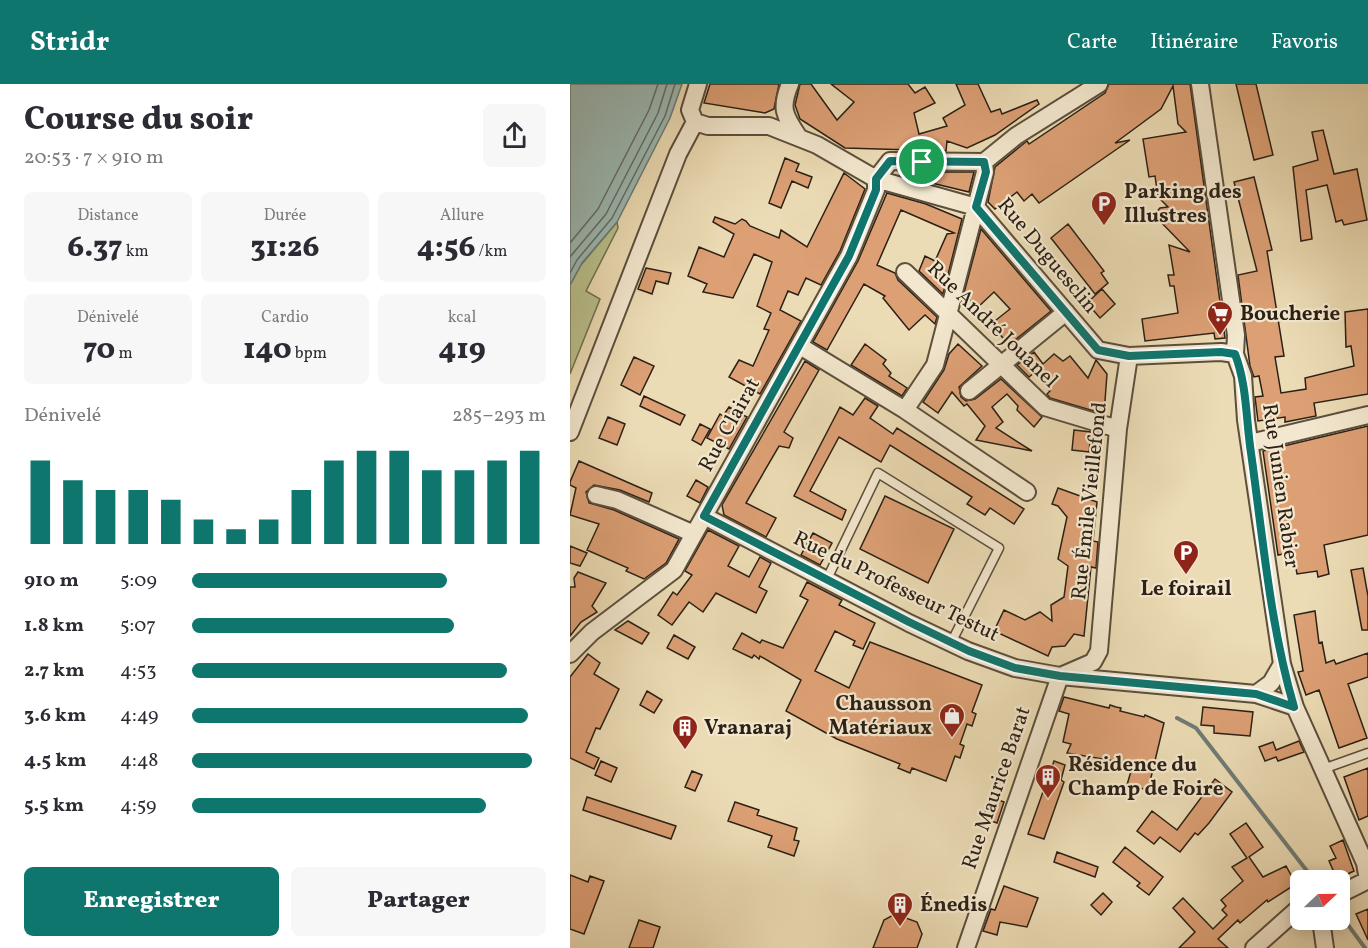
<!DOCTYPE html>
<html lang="fr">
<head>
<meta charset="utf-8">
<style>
	:root { --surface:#fff; --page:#f7f7f7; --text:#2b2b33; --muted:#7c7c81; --accent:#0f766e }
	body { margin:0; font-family:Vollkorn,serif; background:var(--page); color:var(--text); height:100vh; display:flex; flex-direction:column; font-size:22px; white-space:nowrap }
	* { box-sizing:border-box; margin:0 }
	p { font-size:20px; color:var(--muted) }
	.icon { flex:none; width:33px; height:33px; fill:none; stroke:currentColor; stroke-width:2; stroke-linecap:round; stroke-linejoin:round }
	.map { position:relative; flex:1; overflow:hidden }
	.drawer { display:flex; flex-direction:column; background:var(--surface); width:570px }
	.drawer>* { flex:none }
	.needle { width:39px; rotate:68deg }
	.controls { position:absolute; left:720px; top:786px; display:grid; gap:12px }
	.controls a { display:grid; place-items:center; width:60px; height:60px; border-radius:9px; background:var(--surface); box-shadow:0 3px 15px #0003; font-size:30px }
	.pin { position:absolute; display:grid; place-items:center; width:51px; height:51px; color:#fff; margin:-26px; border:3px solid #fff; border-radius:50%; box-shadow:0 2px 6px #0007 }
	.round { display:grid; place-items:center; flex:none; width:63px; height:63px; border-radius:9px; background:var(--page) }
	.summary { display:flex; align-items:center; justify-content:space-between; height:102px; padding:0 24px }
	h1 { font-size:33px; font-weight:800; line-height:45px }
	.stats { display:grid; grid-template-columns:repeat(3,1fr); gap:9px; height:102px; padding:6px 24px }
	.stats div { display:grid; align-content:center; border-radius:9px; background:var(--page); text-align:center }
	.stats b { font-size:30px; font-weight:800 }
	.stats small { font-size:16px; font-weight:400 }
	.stats p { font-size:16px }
	.chart { height:168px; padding:12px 24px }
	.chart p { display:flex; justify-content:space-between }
	.chart svg { width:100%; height:108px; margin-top:6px; stroke:var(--accent); stroke-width:6 }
	.button { display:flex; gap:12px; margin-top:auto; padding:12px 24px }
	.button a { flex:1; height:69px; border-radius:9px; background:var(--accent); color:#fff; font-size:24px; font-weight:800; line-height:69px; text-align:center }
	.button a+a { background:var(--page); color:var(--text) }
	ul { padding:0 24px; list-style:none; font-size:20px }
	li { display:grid; grid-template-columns:96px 72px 1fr; align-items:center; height:45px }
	li i { height:15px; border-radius:8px; background:var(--accent) }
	header { display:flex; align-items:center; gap:36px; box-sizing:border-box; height:84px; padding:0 30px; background:var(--accent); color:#fff }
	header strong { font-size:28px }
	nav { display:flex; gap:33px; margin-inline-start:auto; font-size:21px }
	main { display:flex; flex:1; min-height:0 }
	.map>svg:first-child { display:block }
	.green { fill:#b9c08c; stroke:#727050; stroke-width:1.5 }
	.water { fill:#9bbab6; stroke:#6e7c76; stroke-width:1.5 }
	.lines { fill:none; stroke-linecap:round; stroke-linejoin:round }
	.shore { stroke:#636d66; stroke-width:1.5 }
	.stream { stroke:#6e7c76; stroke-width:4 }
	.building { fill:#dda075; stroke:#2b2015; stroke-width:1.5 }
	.service-casing { stroke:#5b4f3d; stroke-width:11 }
	.minor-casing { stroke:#5b4f3d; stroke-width:20 }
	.service { stroke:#f3e8cf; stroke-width:8 }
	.minor { stroke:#f3e8cf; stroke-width:16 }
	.route-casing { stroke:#fff; stroke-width:12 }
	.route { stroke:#0f766e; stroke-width:8 }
	.labels { text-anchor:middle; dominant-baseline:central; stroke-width:4.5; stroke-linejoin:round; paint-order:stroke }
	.poi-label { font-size:21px; font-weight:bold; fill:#2b2015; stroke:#f3e8cf; text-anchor:start }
	.street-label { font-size:21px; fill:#2b2015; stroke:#f3e8cf }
</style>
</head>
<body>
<header>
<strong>Stridr</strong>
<nav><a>Carte</a><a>Itinéraire</a><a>Favoris</a></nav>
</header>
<main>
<section class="drawer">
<div class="summary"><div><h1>Course du soir</h1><p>20:53 · 7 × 910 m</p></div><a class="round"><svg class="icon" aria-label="share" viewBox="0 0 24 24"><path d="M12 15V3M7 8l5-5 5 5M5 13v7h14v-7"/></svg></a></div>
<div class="stats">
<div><p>Distance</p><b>6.37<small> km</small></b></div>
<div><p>Durée</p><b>31:26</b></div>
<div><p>Allure</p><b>4:56<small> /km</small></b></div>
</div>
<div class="stats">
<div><p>Dénivelé</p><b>70<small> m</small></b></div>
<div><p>Cardio</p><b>140<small> bpm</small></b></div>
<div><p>kcal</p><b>419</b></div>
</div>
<div class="chart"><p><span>Dénivelé</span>285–293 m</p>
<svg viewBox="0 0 160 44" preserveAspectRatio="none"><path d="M5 44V10M15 44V18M25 44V22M35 44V22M45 44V26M55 44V34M65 44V38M75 44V34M85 44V22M95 44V10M105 44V6M115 44V6M125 44V14M135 44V14M145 44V10M155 44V6"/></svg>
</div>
<ul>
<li><b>910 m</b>5:09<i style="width:72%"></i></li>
<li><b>1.8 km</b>5:07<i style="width:74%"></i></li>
<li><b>2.7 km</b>4:53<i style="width:89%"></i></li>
<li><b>3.6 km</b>4:49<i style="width:95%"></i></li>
<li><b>4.5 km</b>4:48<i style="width:96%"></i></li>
<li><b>5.5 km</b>4:59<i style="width:83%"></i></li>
</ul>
<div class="button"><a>Enregistrer</a><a>Partager</a></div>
</section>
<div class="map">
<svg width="798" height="864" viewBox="0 0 798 864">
	<rect width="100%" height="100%" fill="#ecdcb5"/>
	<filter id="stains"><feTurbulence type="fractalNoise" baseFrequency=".00333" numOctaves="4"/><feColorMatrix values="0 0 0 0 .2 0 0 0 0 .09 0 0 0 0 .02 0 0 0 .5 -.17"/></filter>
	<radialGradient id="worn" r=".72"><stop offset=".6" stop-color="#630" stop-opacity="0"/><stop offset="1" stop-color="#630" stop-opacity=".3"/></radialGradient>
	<path class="green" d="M47 138 48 144 16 207 30 215 0 290V201L11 181Z"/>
	<path class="water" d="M0 0H112L100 34 47 138 12 179 0 201Z"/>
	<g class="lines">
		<path class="shore" d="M0 159 28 125 79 26 88 0
			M0 173 36 130 88 29 97 0
			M0 189 7 176 42 134 95 32 105 0"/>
		<path class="stream" d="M607 634 626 644 744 796
			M770 830 795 864"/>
	</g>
	<path class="building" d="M140 0H209L204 25 195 29 134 19Z
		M230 0H241L267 36 284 18 261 0H338L345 9 355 3 365 19 344 29 349 50 377 42 373 34 395 21 386 0H408L421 28 430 25 432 30 467 16 469 20 425 51 397 64 377 57 376 67 275 64 230 35 225 21Z
		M539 0H620L655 254 645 255 644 249 575 257 572 235 608 229 604 202H600L598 191H604L599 161 620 168 584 131 590 124 598 123 588 113 585 92 579 93 573 55 616 48 608 40 603 2 591 25 545 59 560 56 469 119 462 110 454 117 447 108 425 125 418 118 425 83 452 61 457 57 459 60 535 9Z
		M666 0H686L703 71 684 76Z
		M753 46 764 90 787 85 797 136 774 141 772 136 766 138 757 101 736 106 742 155 731 157 723 83 748 76 742 48Z
		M215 74 229 80 226 87 242 93 238 104 222 97 211 124 199 119Z
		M346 88H404L399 108 345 95Z
		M274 89 295 105 270 167 251 201 236 194 228 211 218 207 210 226 231 237 190 310 159 293 169 276 183 282 199 246 194 245 201 229 187 222 202 178 184 170 163 214 133 208 137 200 118 192 129 163 154 173 164 150 143 138 145 133 165 140 172 135 176 137 180 142 209 154 211 146 237 163Z
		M684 93 702 166 697 167 714 272 705 273 711 309 736 305 735 294 784 282 781 262 776 263 775 228 798 225V310L744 319 746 332 715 338V333L688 337 685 313 693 312 689 292 684 293 680 282 668 191 687 187 664 98Z
		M317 109 356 120 392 135 373 210 349 187 355 172 365 177 377 150 384 149 331 126 307 181 325 189 328 196 367 233 365 240 355 231 339 246 313 214 315 212 294 200 257 266 243 258 288 177Z
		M498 140 534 187 531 189 538 199 525 210 481 154Z
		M411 145 481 227 439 261 421 240 440 225 424 208 407 224 394 209Z
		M76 184 101 189 98 200 86 197 82 210 68 205Z
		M532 205 545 220 530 234 517 219Z
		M295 260 316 276 313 280 321 289 319 292 337 304 332 312 281 281Z
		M388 260 412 282 389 303 391 313 396 317 405 315 431 295 472 333 464 343 447 326 448 322 437 310 422 323 433 338 426 344 462 367 406 356 415 342 397 320 394 322 382 308 368 329 353 318 374 286 379 270Z
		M464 268 473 280 484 270 493 277 500 272 518 294 526 276 537 290 534 330 480 314 477 310 480 307 465 288 459 293 447 281Z
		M64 273 84 282 70 311 51 301Z
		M235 277 249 286 214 348 223 354 219 364 209 362 176 419 206 434 196 453 154 431 152 421Z
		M74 312 115 331 110 341 70 322Z
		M295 314 308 322 300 334 323 350 327 344 454 425 444 440 420 424 415 431 397 420 402 413 320 361 311 378 269 353 240 407 276 426 272 436 224 412 270 323 283 331Z
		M159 323 177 333 159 365 137 354 150 330 153 332Z
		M38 333 55 340 47 361 29 354Z
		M130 340 140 345 131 361 122 356Z
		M798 342V451L754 461 759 490 748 493 747 487 727 490 723 468 708 471 693 367Z
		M504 346 521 348 519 368 502 366Z
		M9 377 82 409 79 418 50 406 24 401 16 408 19 419 44 426 109 455 96 479 74 495 56 487 58 484 17 466 29 440 0 431 6 404 0 401V398Z
		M126 396 138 403 130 419 117 412Z
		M488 404 527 418 523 457 528 458 526 484 521 483 514 552 504 550 495 562 482 563 478 572 424 547 434 526 455 536 470 528 482 537 481 521 494 513 498 482 488 475 497 433 488 422 482 420Z
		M315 412 384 445 358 499 290 465Z
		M138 446 169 462 158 482 179 493 190 473 201 479 189 503 197 507 186 529 146 509 133 528 119 518 102 541 88 531 103 508 107 511 122 491 115 487Z
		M243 449 262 459 250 481 231 471Z
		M0 462 17 469 10 482 0 479Z
		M793 484 798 512V546H792L781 486Z
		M8 488 36 499 22 522 27 528 11 538 0 552V503H5L4 494Z
		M237 498 272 516 269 521 305 539 293 565 283 561 285 557 265 547 245 587 279 604 300 558 412 601 402 628 406 630 402 642 397 640 390 660 394 662 390 674 385 672 376 697 342 684 340 689 328 684 330 680 267 655 216 627 231 596 190 572 189 575 184 571 182 574 163 565 172 549 190 559 192 556 213 564 238 516 230 512Z
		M745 527 749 559 752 558 756 579 764 576 766 580 798 569V593L778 600 797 654 769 664 749 606 736 611 728 588 733 587 724 531Z
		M58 537 79 549 72 560 45 546Z
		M104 551 125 563 118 575 97 564Z
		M18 570 30 579 24 590 49 605 30 645 26 644 16 668 29 674 24 685 0 674V593Z
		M77 607 92 616 84 629 70 621Z
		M494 613 539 624 540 621 546 623 551 624 550 627 574 633 575 631 594 639 578 706 557 701 563 680 497 669 501 660 493 658 499 630 489 627Z
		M633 623 683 628 680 652 644 649V642L631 641Z
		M729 657 734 668 708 677 706 673 695 677 689 663 703 658 706 666Z
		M31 677 47 684 41 698 25 691Z
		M484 677 495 681 491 696 494 698 474 755 458 750Z
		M798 684V732L789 736 774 693Z
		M122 687 132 691 125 707 115 703Z
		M645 695 662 708 639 739 628 751 625 749 610 768 590 753 584 760 567 747 582 727 607 746Z
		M17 713 106 742 101 755 13 726Z
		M420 713 434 718 427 739 413 734Z
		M165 718 189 726 187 731 227 744 224 756 229 757 224 772 198 763 202 752 158 737Z
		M676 739 693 763 679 773 693 793 716 782 726 800 698 818 697 816 670 839 668 836 648 855 658 864H609L625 848 603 824 613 814 643 845 657 831 652 826 656 822 651 816 673 797 662 783 677 774 660 750Z
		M773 756 784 787 767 795 759 777 766 774 760 762Z
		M555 763 593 793 579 811 567 802 570 799 543 778Z
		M487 768 528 783 525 793 484 778Z
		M0 791 18 798 20 792 34 797 14 850 0 845Z
		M434 802 468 814 457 843 430 838 427 851 413 847 421 825 425 826Z
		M533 809 542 818 531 831 521 821Z
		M798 825V856L786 830Z
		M325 830 347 838 352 850 347 864H303L314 836Z
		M69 836 90 843 83 864H59Z"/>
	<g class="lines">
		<defs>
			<path id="service" d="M256 497 308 389 429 464 381 559
				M753 685 798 669"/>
			<path id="minor" d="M128 0 120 26 125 38 138 42H199L247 61 306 95 406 123 528 266 559 272 651 268 665 270
				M220 0C210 24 214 31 228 52
				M630 0 666 251 665 270 673 292 676 336 712 580 725 623 795 779 798 796
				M306 95 320 77 414 78 446 52 529 0
				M335 188 475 323 548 345
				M230 262 335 326 365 281 415 88 414 78
				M399 307 496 228
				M335 326 457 408
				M0 348 108 70 125 38
				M680 359 798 331
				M26 411 47 416 124 450
				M134 432 339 539 398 567 445 584 490 592 686 610 725 623
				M0 570 22 548 104 486 279 172 306 106V95
				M493 591 523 578 529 567 548 345 559 272
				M686 610 701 599 712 580
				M770 810 798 796
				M751 836 755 864
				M396 864 490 592
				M684 864 730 823"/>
		</defs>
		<use href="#service" class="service-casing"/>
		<use href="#minor" class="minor-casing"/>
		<use href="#service" class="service"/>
		<use href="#minor" class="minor"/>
	</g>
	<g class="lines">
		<defs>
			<path id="route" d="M320 77 414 78 416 88 406 123 528 266 559 272 651 268 665 270C677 301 676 336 681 369 693 454 700 541 724 623L686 610 490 592 445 584 399 567 339 538 134 432 279 172 306 106V95Z"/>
		</defs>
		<use href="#route" class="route-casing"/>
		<use href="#route" class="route"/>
	</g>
	<defs>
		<symbol id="parking-pin" viewBox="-11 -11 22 30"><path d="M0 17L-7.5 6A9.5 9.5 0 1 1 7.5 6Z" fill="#8f2418" stroke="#f3e8cf"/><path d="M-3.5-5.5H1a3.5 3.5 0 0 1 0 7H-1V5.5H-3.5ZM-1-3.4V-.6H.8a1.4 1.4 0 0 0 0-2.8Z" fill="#fff"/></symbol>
		<symbol id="supermarket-pin" viewBox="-11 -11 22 30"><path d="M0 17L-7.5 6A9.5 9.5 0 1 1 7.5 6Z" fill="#8f2418" stroke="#f3e8cf"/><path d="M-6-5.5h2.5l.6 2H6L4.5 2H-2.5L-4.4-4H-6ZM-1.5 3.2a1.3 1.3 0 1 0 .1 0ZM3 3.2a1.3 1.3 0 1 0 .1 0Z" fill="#fff"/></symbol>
		<symbol id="shop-pin" viewBox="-11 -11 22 30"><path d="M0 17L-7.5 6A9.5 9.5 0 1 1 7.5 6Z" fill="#8f2418" stroke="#f3e8cf"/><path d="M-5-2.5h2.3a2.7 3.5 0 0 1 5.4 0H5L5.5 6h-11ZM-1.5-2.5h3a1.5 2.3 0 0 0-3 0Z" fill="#fff"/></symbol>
		<symbol id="building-pin" viewBox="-11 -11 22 30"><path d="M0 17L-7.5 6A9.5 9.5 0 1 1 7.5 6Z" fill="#8f2418" stroke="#f3e8cf"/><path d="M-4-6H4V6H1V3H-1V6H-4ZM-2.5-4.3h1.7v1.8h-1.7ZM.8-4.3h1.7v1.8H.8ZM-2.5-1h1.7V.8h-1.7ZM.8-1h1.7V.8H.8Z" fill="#fff"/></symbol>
	</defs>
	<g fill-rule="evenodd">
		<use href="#parking-pin" x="519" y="105" width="30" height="40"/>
		<use href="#supermarket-pin" x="635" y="215" width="30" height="40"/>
		<use href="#parking-pin" x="601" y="454" width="30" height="40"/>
		<use href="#shop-pin" x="367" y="617" width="30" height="40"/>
		<use href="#building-pin" x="100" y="629" width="30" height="40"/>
		<use href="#building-pin" x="463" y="678" width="30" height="40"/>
		<use href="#building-pin" x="315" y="806" width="30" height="40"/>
	</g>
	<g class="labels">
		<g class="poi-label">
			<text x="554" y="108">Parking des<tspan x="554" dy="24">Illustres</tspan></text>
			<text x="670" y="230">Boucherie</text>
			<text x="616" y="505" text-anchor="middle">Le foirail</text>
			<text x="362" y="620" text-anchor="end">Chausson<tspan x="362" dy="24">Matériaux</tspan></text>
			<text x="134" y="644">Vranaraj</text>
			<text x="498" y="681">Résidence du<tspan x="498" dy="24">Champ de Foire</tspan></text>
			<text x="350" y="821">Énedis</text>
		</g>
		<g class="street-label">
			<text transform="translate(477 172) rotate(50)">Rue Duguesclin</text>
			<text transform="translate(422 241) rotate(44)">Rue André Jouanel</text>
			<text transform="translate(160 341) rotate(-61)">Rue Clairat</text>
			<text transform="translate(710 402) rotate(82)">Rue Junien Rabier</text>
			<text transform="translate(520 417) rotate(-84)">Rue Émile Vieillefond</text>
			<text transform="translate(326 503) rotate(26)">Rue du Professeur Testut</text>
			<text transform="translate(427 704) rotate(-71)">Rue Maurice Barat</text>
		</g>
	</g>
	<rect width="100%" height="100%" filter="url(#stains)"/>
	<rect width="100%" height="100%" fill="url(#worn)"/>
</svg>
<div class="controls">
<a><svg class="needle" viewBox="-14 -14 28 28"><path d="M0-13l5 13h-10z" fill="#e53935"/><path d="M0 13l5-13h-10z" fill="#7c7c81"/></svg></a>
</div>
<div class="pin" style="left:352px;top:78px;background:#1e9e55"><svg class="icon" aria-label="arrive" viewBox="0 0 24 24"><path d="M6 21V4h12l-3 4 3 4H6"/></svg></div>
</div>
</main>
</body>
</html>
